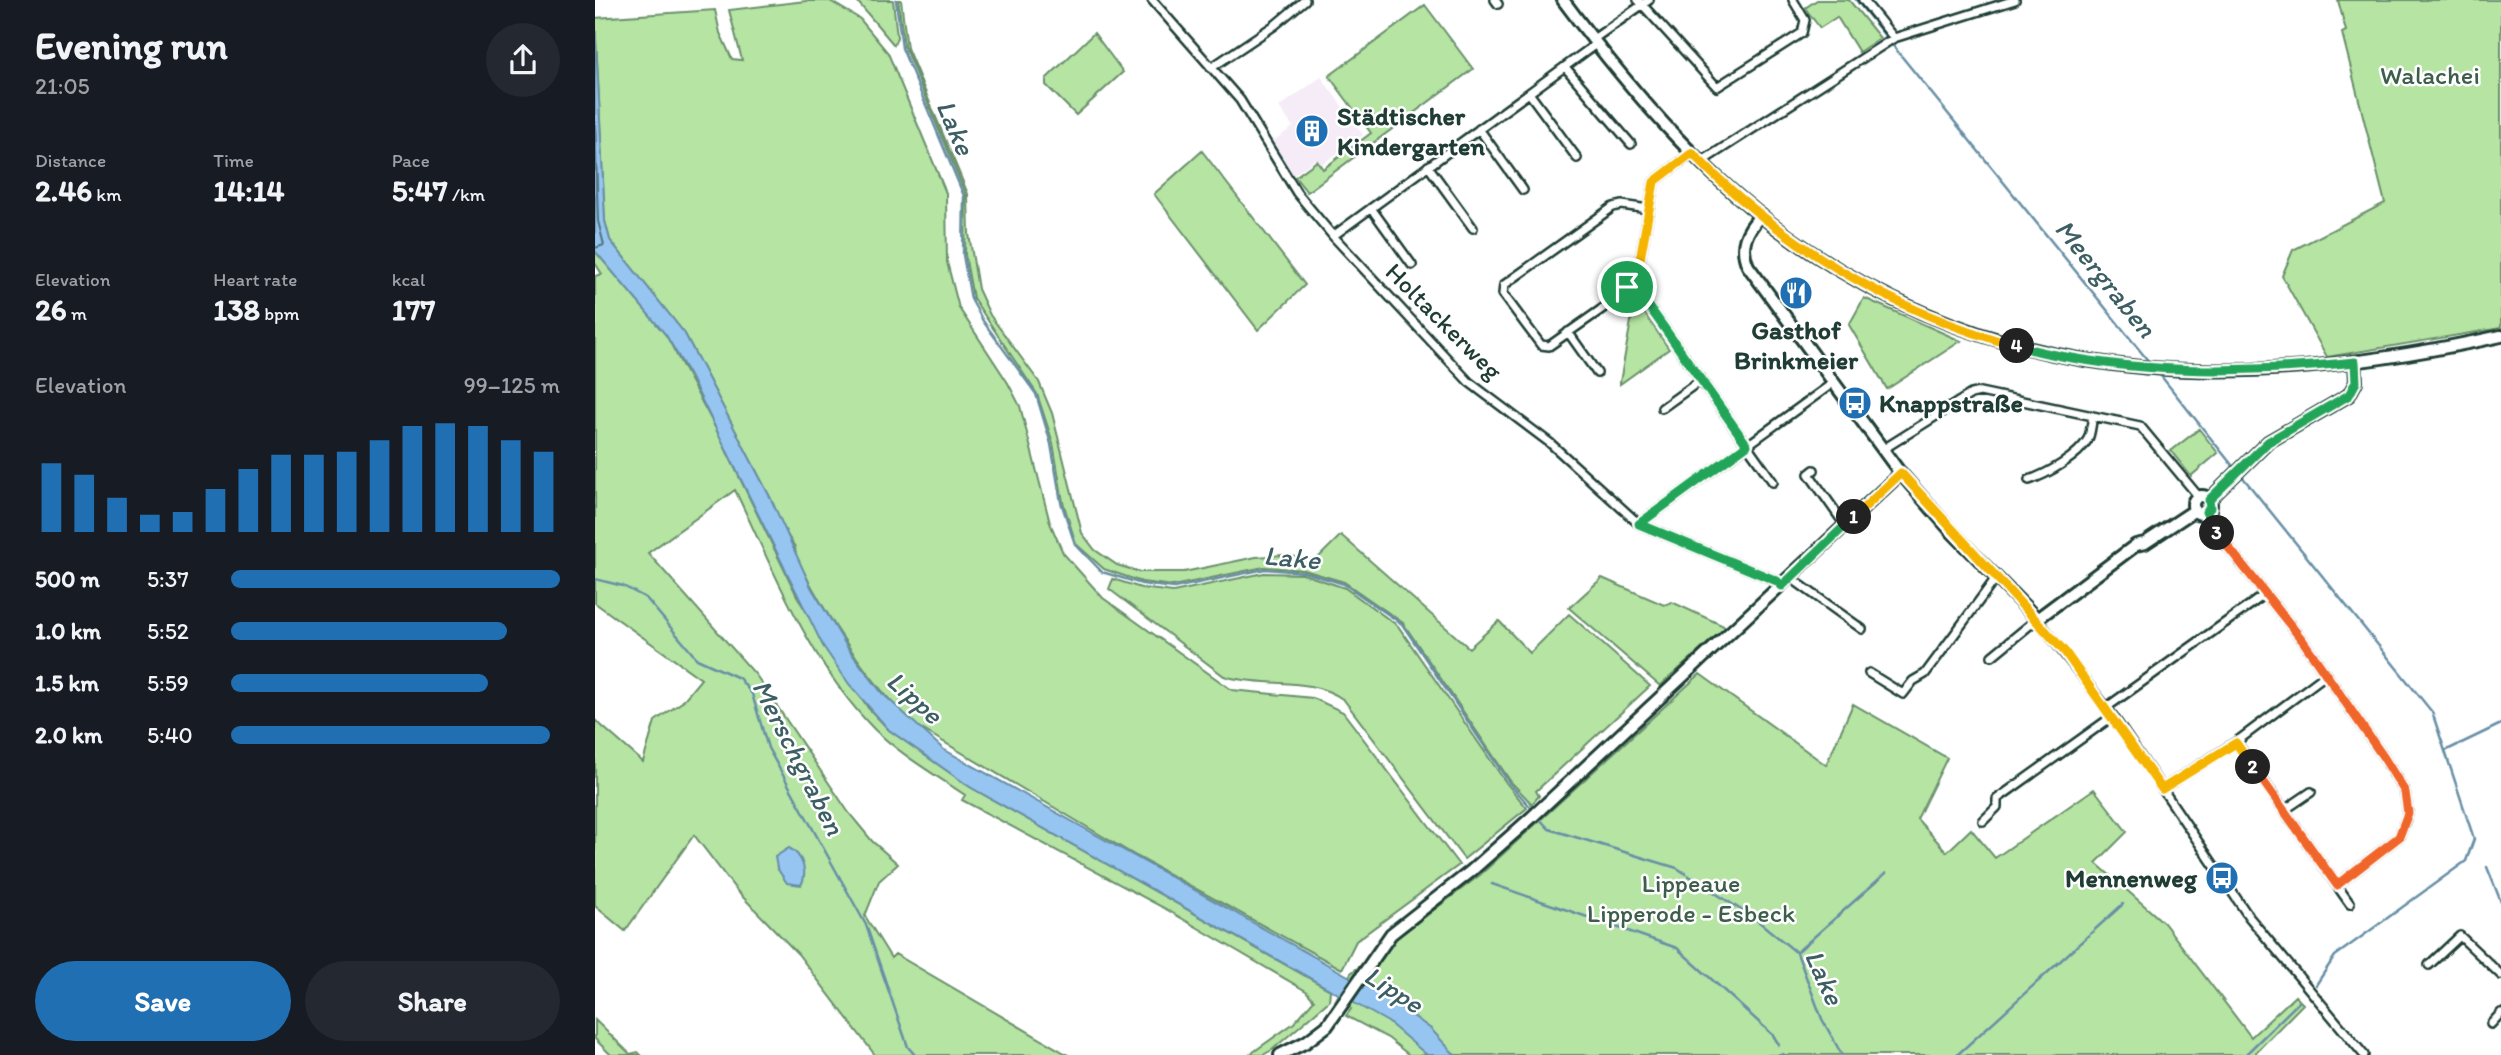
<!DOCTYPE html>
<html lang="en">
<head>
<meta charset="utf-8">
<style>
	:root { --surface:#171b24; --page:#242831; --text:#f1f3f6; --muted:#9ea1a6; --accent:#1f6fb2 }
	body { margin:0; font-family:Itim,sans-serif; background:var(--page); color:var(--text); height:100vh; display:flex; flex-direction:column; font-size:26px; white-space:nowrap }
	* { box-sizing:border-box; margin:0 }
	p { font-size:23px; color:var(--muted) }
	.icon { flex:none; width:38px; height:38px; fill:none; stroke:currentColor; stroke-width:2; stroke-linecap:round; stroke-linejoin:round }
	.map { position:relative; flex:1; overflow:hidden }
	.sheet { display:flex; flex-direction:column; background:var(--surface); width:595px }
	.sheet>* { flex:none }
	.pin { position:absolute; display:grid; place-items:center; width:60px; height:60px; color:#fff; margin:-30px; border:4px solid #fff; border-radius:50%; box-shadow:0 2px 7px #0007 }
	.km { position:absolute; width:35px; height:35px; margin:-18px; border-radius:50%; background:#222; color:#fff; font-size:19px; line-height:35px; text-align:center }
	.round { display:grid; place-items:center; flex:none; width:74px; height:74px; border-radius:37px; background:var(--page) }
	.head { display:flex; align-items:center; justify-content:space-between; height:119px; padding:0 35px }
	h1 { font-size:38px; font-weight:700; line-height:52px }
	.metrics { display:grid; grid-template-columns:repeat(3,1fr); gap:10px; height:119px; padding:7px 35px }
	.metrics div { display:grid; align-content:center }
	.metrics b { font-size:30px; font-weight:700 }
	.metrics small { font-size:19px; font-weight:400 }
	.metrics p { font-size:19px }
	.chart { height:196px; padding:14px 35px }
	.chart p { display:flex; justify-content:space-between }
	.chart svg { width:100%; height:126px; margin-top:7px; stroke:var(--accent); stroke-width:6 }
	.action { display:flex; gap:14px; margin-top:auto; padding:14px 35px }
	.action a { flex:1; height:80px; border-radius:42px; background:var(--accent); color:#fff; font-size:28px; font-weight:700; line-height:80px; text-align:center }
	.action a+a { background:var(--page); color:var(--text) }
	ul { padding:0 35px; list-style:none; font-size:23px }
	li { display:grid; grid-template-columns:112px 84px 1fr; align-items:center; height:52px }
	li i { height:18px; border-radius:9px; background:var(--accent) }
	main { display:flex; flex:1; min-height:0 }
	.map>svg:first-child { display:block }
	.built { fill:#f6ecf8 }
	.green { fill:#b6e4a3; stroke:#6a906c; stroke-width:2 }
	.water { fill:#97c5f1; stroke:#678fa5; stroke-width:2 }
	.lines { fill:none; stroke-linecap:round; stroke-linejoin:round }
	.shore { stroke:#4f7380; stroke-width:2 }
	.stream { stroke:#678fa5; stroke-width:2.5 }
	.street-casing { stroke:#1f3d34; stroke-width:12 }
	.secondary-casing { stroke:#1f3d34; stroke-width:16 }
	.street { stroke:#fff; stroke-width:7 }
	.secondary { stroke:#fff; stroke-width:10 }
	.split-1-casing { stroke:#fff; stroke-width:14 }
	.split-2-casing { stroke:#fff; stroke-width:14 }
	.split-3-casing { stroke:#fff; stroke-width:14 }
	.split-4-casing { stroke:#fff; stroke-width:14 }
	.split-5-casing { stroke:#fff; stroke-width:14 }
	.split-1 { stroke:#22a559; stroke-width:9 }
	.split-2 { stroke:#f5b400; stroke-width:9 }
	.split-3 { stroke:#f0652b; stroke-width:9 }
	.split-4 { stroke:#22a559; stroke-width:9 }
	.split-5 { stroke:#f5b400; stroke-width:9 }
	.labels { text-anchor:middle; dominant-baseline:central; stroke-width:5; stroke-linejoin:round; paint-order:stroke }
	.park-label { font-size:26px; fill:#3d5e4a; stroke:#fff }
	.poi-label { font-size:26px; font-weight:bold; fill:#1f3d34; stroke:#fff; text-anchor:start }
	.street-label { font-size:26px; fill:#1f3d34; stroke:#fff }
	.water-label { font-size:28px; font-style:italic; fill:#3d5f63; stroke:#fff }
</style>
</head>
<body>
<main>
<section class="sheet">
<div class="head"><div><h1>Evening run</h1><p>21:05</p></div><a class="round"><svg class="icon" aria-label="share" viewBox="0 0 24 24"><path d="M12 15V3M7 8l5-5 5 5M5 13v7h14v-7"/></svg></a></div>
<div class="metrics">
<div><p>Distance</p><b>2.46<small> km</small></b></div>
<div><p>Time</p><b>14:14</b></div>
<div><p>Pace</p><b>5:47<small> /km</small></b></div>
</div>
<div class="metrics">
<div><p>Elevation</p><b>26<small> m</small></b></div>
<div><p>Heart rate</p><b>138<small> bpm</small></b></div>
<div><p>kcal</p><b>177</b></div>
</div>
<div class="chart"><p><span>Elevation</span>99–125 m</p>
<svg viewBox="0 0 160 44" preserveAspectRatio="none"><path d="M5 44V20M15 44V24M25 44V32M35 44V38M45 44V37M55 44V29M65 44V22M75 44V17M85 44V17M95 44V16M105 44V12M115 44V7M125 44V6M135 44V7M145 44V12M155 44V16"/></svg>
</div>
<ul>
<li><b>500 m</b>5:37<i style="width:100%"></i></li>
<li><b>1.0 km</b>5:52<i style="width:84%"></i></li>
<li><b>1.5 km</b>5:59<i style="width:78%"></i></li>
<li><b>2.0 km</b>5:40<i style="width:97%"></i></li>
</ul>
<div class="action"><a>Save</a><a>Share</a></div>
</section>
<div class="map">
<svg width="1906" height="1055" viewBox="0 0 1906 1055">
	<rect width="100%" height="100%" fill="#fff"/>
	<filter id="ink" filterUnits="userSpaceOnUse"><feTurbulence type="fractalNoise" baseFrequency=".0143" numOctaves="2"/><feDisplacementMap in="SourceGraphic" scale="14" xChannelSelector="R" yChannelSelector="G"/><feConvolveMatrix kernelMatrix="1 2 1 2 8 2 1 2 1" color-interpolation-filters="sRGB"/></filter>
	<g filter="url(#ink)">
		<path class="built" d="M726 77 768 135 726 165 721 159 698 175 678 141 698 127 684 107Z"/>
		<path class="green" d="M261 0H298L302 37 299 45Z
			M303 0H306L312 48 373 194 374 234 383 289 395 315 444 382 457 413 487 533 500 550 522 565 545 572H589L661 557 688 555 721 560 746 535 874 648 904 621 935 653 974 614 1055 686 941 791 944 796 937 804 916 782 808 623 749 582 709 570 669 567 578 586 547 582 509 569 481 544 468 502 458 443 442 394 378 298 370 255 371 195 309 46Z
			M1222 0H1254L1285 38 1264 52 1242 17 1225 28 1210 8Z
			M1743 0H1906V328L1732 357 1687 276 1698 250 1790 203 1747 33 1751 31Z
			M211 1H235L265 19 293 53 351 193 352 262 364 308 413 383 425 406 455 523 468 553 508 598 637 690 718 698 748 712 864 865 761 941 747 969 541 856 315 722C267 673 232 618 201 557L200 547 186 525 176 499 90 334 15 240 10 221 0 18 120 10 125 33 137 59 147 60 134 10Z
			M830 5 878 69 712 192 700 177 722 161 728 169 776 133 734 76Z
			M499 33 528 72 481 115 451 85V79Z
			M607 151 710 285 663 330 559 194Z
			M0 251 71 335 118 423 204 600 273 708 294 730 375 787 735 990 734 1001 677 1050 668 1055H654L699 1023 719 1000 711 991 569 908 367 800 370 795C339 774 306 755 279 729 215 664 179 571 140 490L53 553 161 675 254 813 277 841 303 864 284 881 270 916 296 958 300 954 473 1055H280L203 954 142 891 99 835 30 931 0 906V720L48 762 60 721 87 702 106 679 0 603V276L7 274 0 263Z
			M1269 298 1366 341 1292 389 1254 325Z
			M1040 299 1074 349 1025 384V382Z
			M1604 429 1623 453 1596 476 1576 451Z
			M669 573 708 574 750 588 803 626 912 784 932 808 869 859 749 700C715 675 668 688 629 676L514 589 518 579 546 588 578 592Z
			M1007 578 1069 605 1077 602 1131 627 1065 686 974 608Z
			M1105 674 1231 765 1258 704 1352 758 1322 819 1352 852 1376 829 1400 858 1499 789 1532 832 1501 863 1569 923 1656 1037 1700 996 1708 1004 1661 1052 1662 1055H814L793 1038 751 1016 756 1009 740 1001 756 973 885 875Z
			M0 1020 35 1054 43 1052 46 1055H16L0 1039Z"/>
		<path class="water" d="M0 20 10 221 15 240 90 334 176 499 216 587 254 650 287 693 348 749 796 1000 836 1029 860 1055H832L793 1022 375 787 294 730 254 684 228 646 95 376 71 335 0 251Z
			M194 848C208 855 213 873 206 885L192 883 182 868 180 857Z"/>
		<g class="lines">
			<path class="shore" d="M0 117 3 221 9 245 0 248"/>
			<path class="stream" d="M301 0 307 48 369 196 368 255 376 299 388 321 441 394 456 444 466 502 480 544 507 572 547 584 579 588 670 569 709 572 749 584 807 624 915 784 938 810
				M1261 0 1555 363
				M1562 371 1641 470
				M1646 475 1837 712 1850 751
				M0 579 28 586 51 598 102 659 144 678 157 694 173 748 271 925 313 1047 320 1055
				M942 816 954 829 1082 868 1163 921 1202 953 1227 1019 1247 1055
				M1892 867 1906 902
				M897 884 1082 948 1178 1035 1184 1045
				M1202 952 1291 873
				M1721 985 1740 956 1871 861 1879 839 1850 751 1906 724
				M1188 1054 1189 1055
				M1362 1055 1528 904
				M1650 1055 1704 1002"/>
			<defs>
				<path id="street" d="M557 0 645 100 702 193 738 236 874 382 955 443 1044 524 1182 581 1187 586
					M900 0 903 4
					M1043 0 1122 87 1207 33 1210 20 1198 0
					M1268 0 1299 38
					M997 40 1054 0
					M970 67 1036 144
					M616 68 680 25 710 0
					M934 93 982 158
					M884 129 928 190
					M1106 162 1299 38 1420 0
					M833 166 878 228
					M776 208 817 265
					M738 236 1001 44
					M1042 276 1059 182 1097 153
					M1034 290 1031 284 1035 277 1045 278 1048 284 1046 290 1038 292 1034 290 954 346 946 345 908 294 909 285 1018 207 1027 205 1053 209
					M1043 291 1178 482
					M973 332 1002 373
					M1067 408 1106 380
					M1287 450 1376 394 1385 392 1545 426 1604 497
					M1219 470 1214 474 1250 525
					M1434 480C1452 474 1483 457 1493 439 1496 433 1496 424 1498 417
					M1611 512 1617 527 1708 641 1789 758 1810 792 1813 813 1804 837 1742 885
					M1044 524 1238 383
					M1196 578 1267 629
					M1397 656 1442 619 1518 716 1654 917 1769 1055
					M1274 673 1308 694 1318 681 1330 674 1401 578
					M1512 707 1669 595
					M1641 742 1755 904
					M1567 789 1641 742 1729 676
					M1691 809 1716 792
					M1388 821 1402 807V799L1518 716
					M1834 965 1865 936 1906 975
					M1896 1024 1906 1013"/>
				<path id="secondary" d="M968 0C1038 94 1117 187 1216 252 1430 395 1664 389 1906 336
					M1166 215C1151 231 1144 246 1153 266L1303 470 1357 532 1442 619 1541 545 1550 543 1600 510
					M1598 505a9 9 0 1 1 18 0a9 9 0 1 1-18 0Z
					M1614 500 1673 442 1754 395 1761 382 1760 362
					M685 1055 711 1042 732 1026 796 934 875 872 937 817 1306 473"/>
			</defs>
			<use href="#street" class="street-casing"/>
			<use href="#secondary" class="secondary-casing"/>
			<use href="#street" class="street"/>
			<use href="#secondary" class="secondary"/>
		</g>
	</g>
	<g class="lines" filter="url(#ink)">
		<defs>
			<path id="split-1" d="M1032 287 1036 292 1043 291 1152 445 1044 524 1182 581 1187 586 1259 517"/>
			<path id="split-2" d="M1259 517 1306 473 1470 652 1567 789 1641 743 1658 767"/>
			<path id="split-3" d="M1622 533 1708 641 1789 758 1810 792 1813 813 1804 837 1742 885 1658 767"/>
			<path id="split-4" d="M1422 346C1534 375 1646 374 1760 362L1761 382 1754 395 1673 442 1614 500 1615 508 1611 512 1622 533"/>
			<path id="split-5" d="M1032 287 1033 279 1042 276 1059 182 1097 153C1186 244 1299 313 1422 346"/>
		</defs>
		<use href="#split-1" class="split-1-casing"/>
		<use href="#split-2" class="split-2-casing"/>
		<use href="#split-3" class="split-3-casing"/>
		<use href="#split-4" class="split-4-casing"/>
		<use href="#split-5" class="split-5-casing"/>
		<use href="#split-1" class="split-1"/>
		<use href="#split-2" class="split-2"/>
		<use href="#split-3" class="split-3"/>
		<use href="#split-4" class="split-4"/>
		<use href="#split-5" class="split-5"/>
	</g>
	<defs>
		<symbol id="building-disc" viewBox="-11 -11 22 22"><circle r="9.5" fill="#1f6fb2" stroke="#fff"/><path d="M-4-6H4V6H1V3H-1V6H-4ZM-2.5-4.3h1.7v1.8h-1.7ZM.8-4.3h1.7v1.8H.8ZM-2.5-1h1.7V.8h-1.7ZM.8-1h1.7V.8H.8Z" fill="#fff"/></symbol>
		<symbol id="restaurant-disc" viewBox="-11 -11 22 22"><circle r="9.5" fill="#1f6fb2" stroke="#fff"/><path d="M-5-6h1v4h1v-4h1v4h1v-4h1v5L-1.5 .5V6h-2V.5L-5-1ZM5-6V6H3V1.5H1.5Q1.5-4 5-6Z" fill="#fff"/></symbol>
		<symbol id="bus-disc" viewBox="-11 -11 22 22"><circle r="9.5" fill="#1f6fb2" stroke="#fff"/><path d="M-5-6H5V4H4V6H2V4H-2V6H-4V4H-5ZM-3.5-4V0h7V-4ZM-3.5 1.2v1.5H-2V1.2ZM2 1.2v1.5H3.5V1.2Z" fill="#fff"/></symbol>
	</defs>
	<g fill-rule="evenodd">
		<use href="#building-disc" x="698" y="112" width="38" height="38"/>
		<use href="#restaurant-disc" x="1182" y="274" width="38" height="38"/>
		<use href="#bus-disc" x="1241" y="384" width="38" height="38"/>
		<use href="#bus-disc" x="1608" y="859" width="38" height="38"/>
	</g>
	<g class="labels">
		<g class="park-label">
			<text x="1835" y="75">Walachei</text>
			<text x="1096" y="883">Lippeaue<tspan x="1096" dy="30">Lipperode - Esbeck</tspan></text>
		</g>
		<g class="poi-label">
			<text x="742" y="116">Städtischer<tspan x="742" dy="30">Kindergarten</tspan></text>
			<text x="1201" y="330" text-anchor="middle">Gasthof<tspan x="1201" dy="30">Brinkmeier</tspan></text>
			<text x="1284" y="403">Knappstraße</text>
			<text x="1602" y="878" text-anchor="end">Mennenweg</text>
		</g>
		<g class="street-label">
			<text transform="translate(849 321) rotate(45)">Holtackerweg</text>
		</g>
		<g class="water-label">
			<text transform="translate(361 127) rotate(67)">Lake</text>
			<text transform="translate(1511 278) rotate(51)">Meergraben</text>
			<text transform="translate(697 557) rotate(5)">Lake</text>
			<text transform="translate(320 697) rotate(42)">Lippe</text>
			<text transform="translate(204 757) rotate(63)">Merschgraben</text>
			<text transform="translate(1230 977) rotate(66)">Lake</text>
			<text transform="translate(799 989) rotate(33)">Lippe</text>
		</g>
	</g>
</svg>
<div class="pin" style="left:1032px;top:287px;background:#1e9e55"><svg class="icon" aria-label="arrive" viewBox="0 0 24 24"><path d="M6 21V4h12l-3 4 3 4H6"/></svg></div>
<b class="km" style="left:1259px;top:517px">1</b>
<b class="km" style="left:1658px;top:767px">2</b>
<b class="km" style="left:1622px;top:533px">3</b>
<b class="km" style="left:1422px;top:346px">4</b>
</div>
</main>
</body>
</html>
